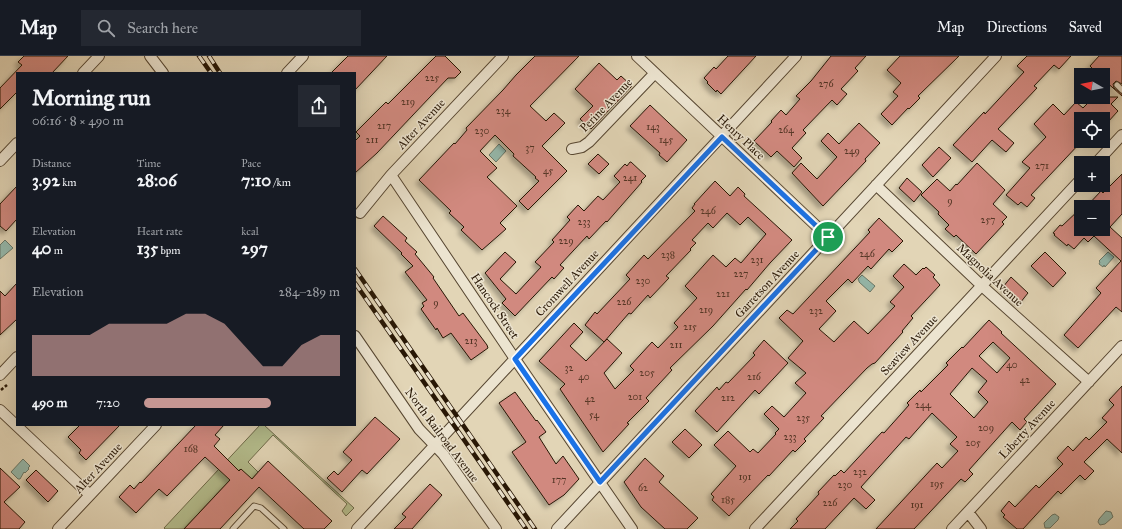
<!DOCTYPE html>
<html lang="en">
<head>
<meta charset="utf-8">
<style>
	:root { --surface:#171b24; --page:#242831; --text:#f1f3f6; --muted:#9ea1a6; --line:#363941; --accent:#c59692 }
	body { margin:0; font-family:"IM FELL Great Primer",serif; background:var(--page); color:var(--text); height:100vh; display:flex; flex-direction:column; font-size:15px; white-space:nowrap }
	* { box-sizing:border-box; margin:0 }
	p { font-size:13px; color:var(--muted) }
	.icon { flex:none; width:22px; height:22px; fill:none; stroke:currentColor; stroke-width:2; stroke-linecap:round; stroke-linejoin:round }
	.map { position:relative; flex:1; overflow:hidden }
	.details { position:absolute; left:16px; top:16px; width:340px; height:354px; display:flex; flex-direction:column; background:var(--surface); border-radius:0px; box-shadow:0 4px 16px #0002 }
	.details>* { flex:none }
	.needle { width:26px; rotate:279deg }
	.controls { position:absolute; left:1074px; top:12px; display:grid; gap:8px }
	.controls a { display:grid; place-items:center; width:36px; height:36px; border-radius:0px; background:var(--surface); box-shadow:0 4px 16px #0002; font-size:20px }
	.pin { position:absolute; display:grid; place-items:center; width:34px; height:34px; color:#fff; margin:-17px; border:2px solid #fff; border-radius:50%; box-shadow:0 1px 4px #0007 }
	.round { display:grid; place-items:center; flex:none; width:42px; height:42px; border-radius:0px; background:var(--page) }
	.headline { display:flex; align-items:center; justify-content:space-between; height:68px; padding:0 16px }
	h1 { font-size:22px; font-weight:700; line-height:30px }
	.figures { display:grid; grid-template-columns:repeat(3,1fr); gap:6px; height:68px; padding:4px 16px }
	.figures div { display:grid; align-content:center }
	.figures b { font-size:17px; font-weight:700 }
	.figures small { font-size:11px; font-weight:400 }
	.figures p { font-size:11px }
	.chart { height:112px; padding:8px 16px }
	.chart p { display:flex; justify-content:space-between }
	.chart svg { width:100%; height:72px; margin-top:4px; fill:var(--accent); opacity:.7 }
	ul { padding:0 16px; list-style:none; font-size:13px }
	li { display:grid; grid-template-columns:64px 48px 1fr; align-items:center; height:30px }
	li i { height:10px; border-radius:5px; background:var(--accent) }
	header { display:flex; align-items:center; gap:24px; box-sizing:border-box; height:56px; padding:0 20px; background:var(--surface); border-bottom:1px solid var(--line) }
	header strong { font-size:19px }
	nav { display:flex; gap:22px; margin-inline-start:auto; font-size:14px }
	.search { width:280px; height:36px; background:var(--page); display:flex; align-items:center; gap:10px; box-sizing:border-box; padding:0 14px; border-radius:0px; color:var(--muted); font-size:15px }
	.map>svg:first-child { display:block }
	.green { fill:#b4bd8d; stroke:#6e6a49 }
	.water { fill:#95b9ac; stroke:#697869 }
	.building { fill:#d1897f; stroke:#281705; fill-rule:evenodd; filter:url(#shadow) }
	.lines { fill:none; stroke-linecap:round; stroke-linejoin:round }
	.lane-casing { stroke:#564631; stroke-width:7 }
	.street-casing { stroke:#564631; stroke-width:12 }
	.path { stroke:#281705; stroke-width:2.5; stroke-dasharray:3 2; stroke-linecap:butt }
	.lane { stroke:#ece4d0; stroke-width:5 }
	.street { stroke:#ece4d0; stroke-width:10 }
	.rail-casing { stroke:#281705; stroke-width:4.5 }
	.rail { stroke:#ece4d0; stroke-width:3; stroke-dasharray:9; stroke-linecap:butt }
	.route-casing { stroke:#fff; stroke-width:8 }
	.route { stroke:#1a73e8; stroke-width:5 }
	.labels { text-anchor:middle; dominant-baseline:central; stroke-width:3; stroke-linejoin:round; paint-order:stroke }
	.number-label { font-size:10px; fill:#523424 }
	.street-label { font-size:12px; fill:#281705; stroke:#ece4d0 }
</style>
</head>
<body>
<header>
<strong>Map</strong>
<div class="search"><svg class="icon" aria-label="search" viewBox="0 0 24 24"><circle cx="10" cy="10" r="6"/><path d="M15 15l6 6"/></svg>Search here</div>
<nav><a>Map</a><a>Directions</a><a>Saved</a></nav>
</header>
<div class="map">
<svg width="1122" height="473" viewBox="0 0 1122 473">
	<defs>
		<filter id="shadow"><feDropShadow dx="-3.5" dy="3.5" stdDeviation="2" flood-color="#0004"/></filter>
	</defs>
	<rect width="100%" height="100%" fill="#e2d5b6"/>
	<filter id="stains"><feTurbulence type="fractalNoise" baseFrequency=".005" numOctaves="4"/><feColorMatrix values="0 0 0 0 .2 0 0 0 0 .09 0 0 0 0 .02 0 0 0 .5 -.17"/></filter>
	<radialGradient id="worn" r=".72"><stop offset=".6" stop-color="#630" stop-opacity="0"/><stop offset="1" stop-color="#630" stop-opacity=".3"/></radialGradient>
	<path class="green" d="M260 369H264L354 452 346 460 342 455 347 448 273 379 248 406 258 416 252 423 240 413 184 473H165L164 472Z"/>
	<path class="water" d="M499 88 506 95 496 106 489 99Z
		M5 184 13 192 0 203V189Z
		M1108 196 1114 201 1105 211 1104 209 1103 211 1099 208 1100 206 1099 205Z
		M862 219 875 230 870 236 859 226V225L858 223Z
		M23 403 30 410 28 412 29 413 25 417 24 416 20 423H18L11 416Z
		M1106 455 1111 456 1113 461 1105 468 1100 469 1098 466 1099 463Z
		M1055 458 1059 461 1058 464 1050 472H1045L1044 467 1052 459Z"/>
	<path class="building" d="M24 0H68L52 17H17V36L0 53V32L22 9 18 6Z
		M348 0H387L355 34V17H331Z
		M436 0H445L461 16 455 22H448L377 97 355 117V85L360 80 356 76 386 46 388 48Z
		M535 0H579L530 50 546 65 554 57 565 67 542 90 567 115 528 154 519 145 539 125 535 122 536 121 513 100 514 98 495 79 480 95 497 112 487 121 517 150 500 167 506 173 482 194 461 174 464 171 449 157 451 155 419 124 454 87 455 88 467 74 466 72 503 34 516 19Z
		M728 0H756L721 38 717 34 716 36 707 27 708 26 704 22 714 11 716 13Z
		M831 0H866L855 12 858 15 841 33 847 38 837 49 832 44 803 74 806 77 792 92 802 102 794 111 777 95 771 101 754 85 772 66 771 65 781 54 786 59 800 43 796 40 811 25Z
		M900 0H959L918 40 920 42 909 53 908 52 892 69 881 58 898 40 893 36 901 27 887 14Z
		M1027 0H1071L1059 13 1054 9 1034 30 1037 32 998 73 1014 87 1006 96 992 84 972 106 953 89 984 56 985 58 1024 16 1017 10Z
		M1099 0H1122V28L1116 25 1113 28 1114 32 1122 38V40L1103 23V19H1099L1090 10Z
		M599 7 617 24 621 20 632 30 591 73 580 63 593 50 575 33Z
		M1094 41H1118L1111 48 1118 55 1107 67 1103 63H1081V86L1031 139 1035 142 1027 151 1021 146 1018 149 1006 139 1030 112 1022 106 1046 81 1034 68 1053 48 1064 59 1076 46 1083 52Z
		M650 49 687 84 667 106 659 99 660 97 630 70Z
		M859 67 880 87 865 103 866 105 823 150 792 117 801 107 817 123 837 101 821 85 828 77 839 88Z
		M939 91 951 102 933 121 922 109Z
		M598 98 609 108 599 118 588 108Z
		M630 106H631L646 120 641 125 642 126 607 166 606 165 589 183 587 180 560 209 564 212 554 223 552 221 515 260 502 247 506 243 485 217 505 196 516 206 500 223 516 238 541 211 535 206 554 186 552 184 570 164 567 161 578 149 584 155 598 140 603 144 620 126 614 120 625 108 627 110Z
		M977 107 1005 134 993 148 1007 161 1002 166 1004 168 976 198 956 179 954 181 945 173 949 169 938 158 939 156 921 139 937 123 950 135 956 128 957 129Z
		M1122 118V158L1110 171 1122 182V256L1116 251 1078 292 1064 279 1101 237 1096 232 1121 205 1094 180 1088 186 1084 182 1074 193 1068 188 1067 190 1054 179 1055 178 1053 177 1060 169 1062 170 1081 152V173H1103V151H1086L1101 135 1103 137Z
		M907 122 922 136 914 146 899 132Z
		M715 125 730 140 738 131 745 138 744 140 792 184 770 207 747 234 746 233 713 270 670 312 672 314 646 342 649 345 627 367 629 368 603 396 560 333 565 328 539 305 574 267 583 276 570 290 586 305 607 283 622 297 604 317 615 333 634 314 630 310 652 286 658 292 678 271 674 267 697 242 685 230 713 199 726 211 735 202 741 207 766 178 748 161 740 169 727 157 713 172 708 167 692 184 696 187 690 193 691 194 666 220 669 222 650 242 648 239 631 258 629 257 604 286 585 269 595 256 597 258 630 223 626 219 644 199 648 203 695 155 692 152 695 148H694Z
		M17 130V163L6 175 0 170V148Z
		M383 160 407 182 405 185 417 196 415 198 434 221 433 222 459 260 463 257 487 289 488 292 471 304 451 277 443 282 437 272 436 274 421 253 424 250 422 247 427 244 405 216 413 210 401 198 402 197 374 170Z
		M879 162 903 185 892 196 889 193 871 213 868 210 852 227 848 223 826 245 836 255 819 273 834 286 854 265 868 278 895 250 890 246 904 231 893 220 904 208 916 219 923 212 924 213 926 211 935 219 933 221 940 229 911 260 913 262 902 275 903 276 875 307 872 308 867 312 821 360 824 362 804 383 806 385 795 396 793 394 769 420 768 419 729 460 712 444 714 441 711 438 736 410 714 389 728 375 750 396 753 393 758 397 776 378 775 377 779 373 764 358 772 350 784 361 806 337 795 327 806 317 788 302 803 285 779 262 787 254 793 258 870 176 868 174Z
		M1045 196 1066 217 1053 231 1031 210Z
		M1011 221 1028 237 1020 247 1003 231Z
		M17 227V263L0 279V235L5 240Z
		M989 264 1002 276 1001 277 1056 328 1024 363 1027 366 1020 374 1012 366 969 414 973 418 965 426 961 423 914 473H876L937 407 942 412 958 395 950 388 957 381 932 357 909 383 906 381 861 431 875 444 866 453 854 442 825 473H790L798 465 796 463 819 438 818 436 834 419 835 420 841 414 844 417 882 376 884 377 909 349 907 347 920 334 921 336 948 309 946 307 962 291 963 292ZM993 286 1010 302 997 317 979 300ZM972 312 987 325 978 336 988 346 974 362 950 338Z
		M764 284 788 307 759 338 755 334 717 376 695 355 717 331 719 334 726 326 728 327 755 299 753 297Z
		M1122 330V397L1107 383 1084 406 1094 415 1085 424 1080 419 1061 438 1058 435 1023 473H1017L1003 461 1005 459 1001 455 1009 445 1015 451 1036 429 1039 432 1063 408 1057 402 1068 390 1073 395 1086 381 1089 384 1107 366 1102 362 1114 349 1109 344Z
		M515 336 536 365 537 364 546 376 539 381 556 408 563 400 579 423 564 439 549 449 512 396 526 386 499 347Z
		M375 361 400 383 367 418 362 414 342 436 327 422 334 415 338 419 352 404 343 396Z
		M80 369H120L86 404 79 397 81 394 68 381Z
		M196 369H224L215 379 220 383 214 390 239 415 241 413 252 423 268 405 332 465 324 473H304L259 431 220 473H184L230 424 205 401 167 440 159 433 136 457 119 441 130 429 134 433 140 426 141 427Z
		M685 373 702 389 689 402 672 386Z
		M645 402 664 420 659 426 698 462 687 473H665L641 451 624 426Z
		M0 412 20 431 4 446 25 466 19 473H0Z
		M36 414 58 435 48 446 26 424Z
		M430 428 442 439 412 473H394L406 461 402 458Z"/>
	<g class="lines">
		<defs>
			<path id="lane" d="M1117 29 1122 34
				M233 473 254 450 261 452 284 473"/>
			<path id="street" d="M150 0 163 17
				M637 0 828 181
				M83 17 99 0
				M287 17 303 0
				M572 93 582 91 589 86 655 17
				M0 105 17 87
				M1096 107 1122 79
				M391 119 515 303 632 473
				M876 129 982 230 1089 326
				M360 157 391 119 503 0
				M355 280 419 373 443 398 496 473
				M0 319 17 301
				M0 354 90 439
				M968 456 981 473
				M58 473 156 369
				M357 473 796 0
				M557 473 996 0
				M755 473 1081 123
				M952 473 1122 290"/>
		</defs>
		<use href="#lane" class="lane-casing"/>
		<use href="#street" class="street-casing"/>
		<path class="path" d="M1 334 7 329"/>
		<use href="#lane" class="lane"/>
		<use href="#street" class="street"/>
		<defs>
			<path id="rail" d="M199 0 211 17
				M209 0 220 17
				M355 213 535 473
				M355 227 526 473"/>
		</defs>
		<use href="#rail" class="rail-casing"/>
		<use href="#rail" class="rail"/>
	</g>
	<g class="lines">
		<defs>
			<path id="route" d="M722 81 828 181 600 426 515 303Z"/>
		</defs>
		<use href="#route" class="route-casing"/>
		<use href="#route" class="route"/>
	</g>
	<g class="labels">
		<g class="number-label">
			<text x="432" y="22">225</text>
			<text x="826" y="28">276</text>
			<text x="408" y="46">219</text>
			<text x="503" y="55">234</text>
			<text x="384" y="70">217</text>
			<text x="653" y="71">143</text>
			<text x="786" y="74">264</text>
			<text x="482" y="75">230</text>
			<text x="372" y="84">211</text>
			<text x="666" y="84">145</text>
			<text x="530" y="92">37</text>
			<text x="852" y="95">249</text>
			<text x="1042" y="110">271</text>
			<text x="548" y="115">45</text>
			<text x="630" y="122">241</text>
			<text x="950" y="145">9</text>
			<text x="708" y="155">246</text>
			<text x="988" y="164">257</text>
			<text x="584" y="166">233</text>
			<text x="566" y="185">229</text>
			<text x="867" y="198">246</text>
			<text x="668" y="199">238</text>
			<text x="757" y="204">231</text>
			<text x="741" y="218">227</text>
			<text x="643" y="225">230</text>
			<text x="723" y="238">221</text>
			<text x="624" y="246">226</text>
			<text x="436" y="247">9</text>
			<text x="706" y="254">219</text>
			<text x="816" y="255">232</text>
			<text x="690" y="271">215</text>
			<text x="471" y="285">213</text>
			<text x="676" y="289">211</text>
			<text x="1012" y="309">40</text>
			<text x="569" y="312">32</text>
			<text x="647" y="317">205</text>
			<text x="584" y="321">40</text>
			<text x="754" y="321">216</text>
			<text x="1025" y="324">42</text>
			<text x="635" y="341">201</text>
			<text x="728" y="342">212</text>
			<text x="590" y="343">42</text>
			<text x="923" y="349">244</text>
			<text x="594" y="359">54</text>
			<text x="803" y="362">235</text>
			<text x="986" y="372">209</text>
			<text x="790" y="381">233</text>
			<text x="973" y="387">205</text>
			<text x="191" y="393">168</text>
			<text x="860" y="416">232</text>
			<text x="745" y="421">191</text>
			<text x="559" y="424">177</text>
			<text x="937" y="428">195</text>
			<text x="845" y="429">230</text>
			<text x="643" y="432">62</text>
			<text x="728" y="444">185</text>
			<text x="830" y="447">226</text>
			<text x="917" y="449">191</text>
		</g>
		<g class="street-label">
			<text transform="translate(606 49) rotate(-46)">Perine Avenue</text>
			<text transform="translate(421 68) rotate(-47)">Alter Avenue</text>
			<text transform="translate(741 81) rotate(43)">Henry Place</text>
			<text transform="translate(990 219) rotate(43)">Magnolia Avenue</text>
			<text transform="translate(567 227) rotate(-47)">Cromwell Avenue</text>
			<text transform="translate(767 228) rotate(-47)">Garretson Avenue</text>
			<text transform="translate(495 250) rotate(56)">Hancock Street</text>
			<text transform="translate(909 289) rotate(-47)">Seaview Avenue</text>
			<text transform="translate(1027 373) rotate(-47)">Liberty Avenue</text>
			<text transform="translate(442 379) rotate(53)">North Railroad Avenue</text>
			<text transform="translate(98 412) rotate(-47)">Alter Avenue</text>
		</g>
	</g>
	<rect width="100%" height="100%" filter="url(#stains)"/>
	<rect width="100%" height="100%" fill="url(#worn)"/>
</svg>
<div class="controls">
<a><svg class="needle" viewBox="-14 -14 28 28"><path d="M0-13l5 13h-10z" fill="#e53935"/><path d="M0 13l5-13h-10z" fill="#9ea1a6"/></svg></a>
<a><svg class="icon" aria-label="locate" viewBox="0 0 24 24"><circle cx="12" cy="12" r="6"/><path d="M12 2v4M12 18v4M2 12h4M18 12h4"/></svg></a>
<a>+</a>
<a>−</a>
</div>
<div class="pin" style="left:828px;top:181px;background:#1e9e55"><svg class="icon" aria-label="arrive" viewBox="0 0 24 24"><path d="M6 21V4h12l-3 4 3 4H6"/></svg></div>
<section class="details">
<div class="headline"><div><h1>Morning run</h1><p>06:16 · 8 × 490 m</p></div><a class="round"><svg class="icon" aria-label="share" viewBox="0 0 24 24"><path d="M12 15V3M7 8l5-5 5 5M5 13v7h14v-7"/></svg></a></div>
<div class="figures">
<div><p>Distance</p><b>3.92<small> km</small></b></div>
<div><p>Time</p><b>28:06</b></div>
<div><p>Pace</p><b>7:10<small> /km</small></b></div>
</div>
<div class="figures">
<div><p>Elevation</p><b>40<small> m</small></b></div>
<div><p>Heart rate</p><b>135<small> bpm</small></b></div>
<div><p>kcal</p><b>297</b></div>
</div>
<div class="chart"><p><span>Elevation</span>284–289 m</p>
<svg viewBox="0 0 160 44" preserveAspectRatio="none"><path d="M0 44V19L10 19L20 19L30 19L40 12L50 12L60 12L70 12L80 6L90 6L100 12L110 25L120 38L130 38L140 25L150 19L160 19V44z"/></svg>
</div>
<ul>
<li><b>490 m</b>7:20<i style="width:65%"></i></li>
</ul>
</section>
</div>
</body>
</html>
